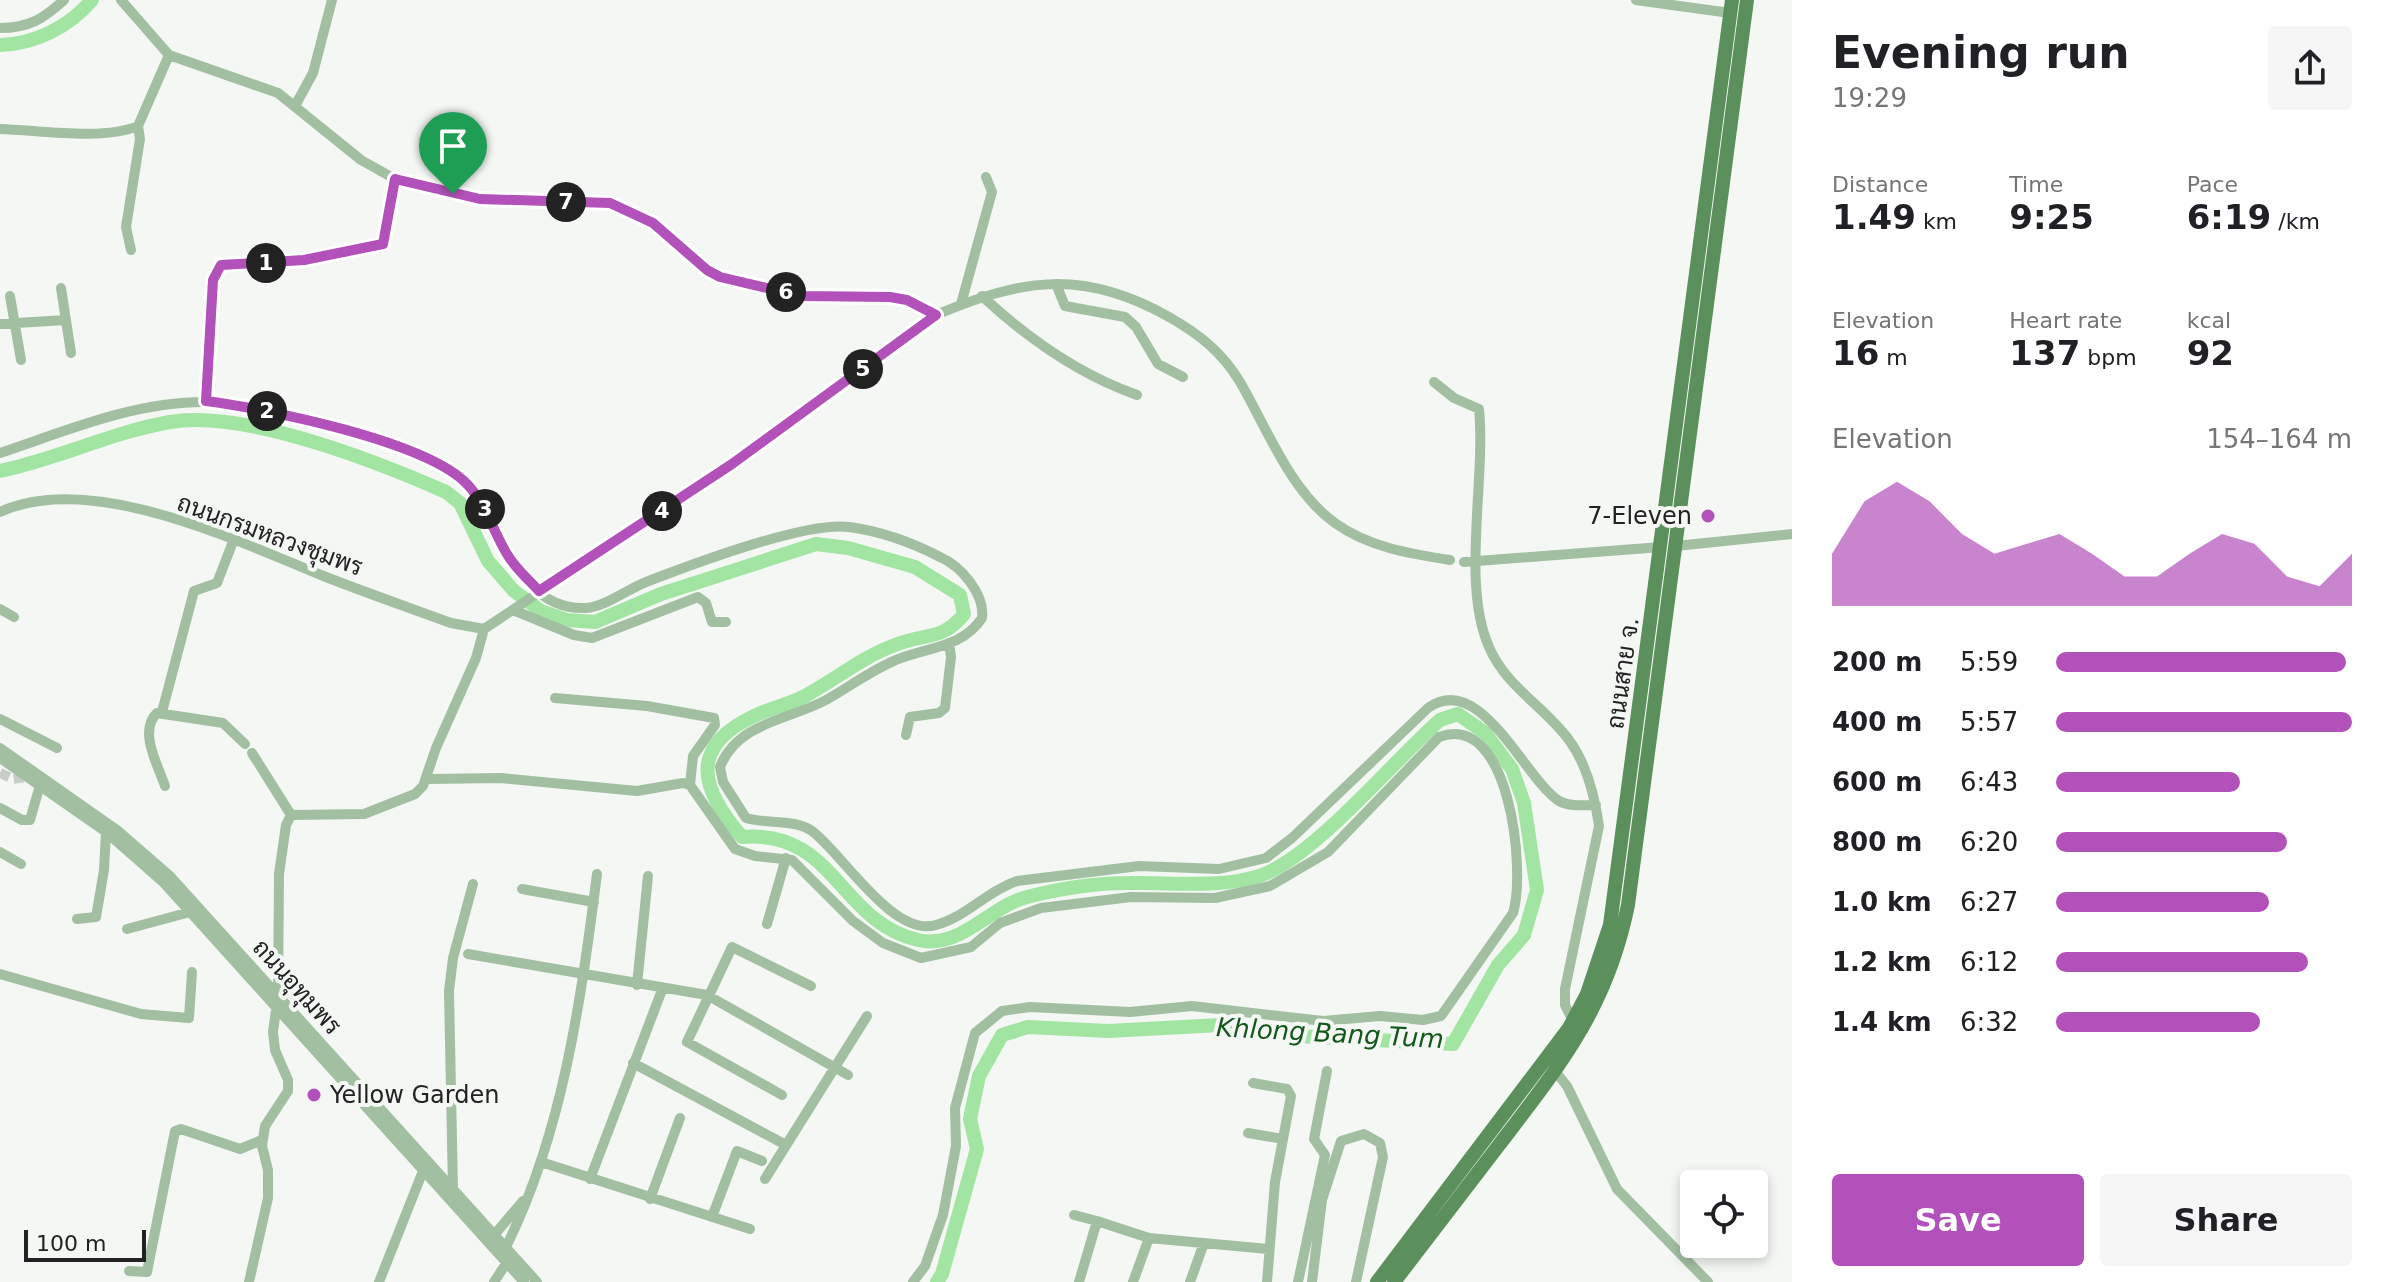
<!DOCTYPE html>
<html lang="en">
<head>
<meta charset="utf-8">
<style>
	:root { --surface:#fff; --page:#f6f6f6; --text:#202124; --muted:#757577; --accent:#b251b9 }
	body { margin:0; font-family:"DejaVu Sans",Sarabun,sans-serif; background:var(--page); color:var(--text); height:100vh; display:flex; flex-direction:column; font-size:30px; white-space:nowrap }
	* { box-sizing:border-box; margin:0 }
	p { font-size:26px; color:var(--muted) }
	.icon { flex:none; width:44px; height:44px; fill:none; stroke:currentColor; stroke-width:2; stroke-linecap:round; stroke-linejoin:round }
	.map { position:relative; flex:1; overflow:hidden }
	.side { display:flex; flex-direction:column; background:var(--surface); width:600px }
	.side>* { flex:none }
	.controls { position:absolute; left:1680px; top:1170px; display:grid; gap:16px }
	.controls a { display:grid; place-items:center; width:88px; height:88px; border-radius:8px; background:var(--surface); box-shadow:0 4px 12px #0003; font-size:40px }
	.scale { position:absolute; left:24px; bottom:20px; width:122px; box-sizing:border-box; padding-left:8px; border:4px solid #212221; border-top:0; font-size:22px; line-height:28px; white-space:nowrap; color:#212221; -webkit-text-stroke:6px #f4f7f4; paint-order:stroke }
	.pin { position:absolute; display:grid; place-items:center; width:68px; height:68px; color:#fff; margin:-82px -34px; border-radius:50% 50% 50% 0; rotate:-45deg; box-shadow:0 0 8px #0007 }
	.pin .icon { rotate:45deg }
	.km { position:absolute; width:40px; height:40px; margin:-20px; border-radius:50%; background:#222; color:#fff; font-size:22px; line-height:40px; text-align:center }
	.round { display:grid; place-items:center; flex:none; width:84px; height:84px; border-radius:8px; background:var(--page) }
	.head { display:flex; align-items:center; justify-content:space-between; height:136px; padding:0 40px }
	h1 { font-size:44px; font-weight:700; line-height:60px }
	.stats { display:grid; grid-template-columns:repeat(3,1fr); gap:12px; height:136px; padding:8px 40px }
	.stats div { display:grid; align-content:center }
	.stats b { font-size:34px; font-weight:700 }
	.stats small { font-size:22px; font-weight:400 }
	.stats p { font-size:22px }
	.chart { height:224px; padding:16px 40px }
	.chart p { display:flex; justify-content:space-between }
	.chart svg { width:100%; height:144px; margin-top:8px; fill:var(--accent); opacity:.7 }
	.button { display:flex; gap:16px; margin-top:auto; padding:16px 40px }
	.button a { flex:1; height:92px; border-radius:8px; background:var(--accent); color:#fff; font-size:32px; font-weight:700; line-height:92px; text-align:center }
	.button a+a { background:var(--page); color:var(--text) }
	ul { padding:0 40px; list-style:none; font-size:26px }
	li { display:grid; grid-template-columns:128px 96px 1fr; align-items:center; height:60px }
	li i { height:20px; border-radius:10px; background:var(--accent) }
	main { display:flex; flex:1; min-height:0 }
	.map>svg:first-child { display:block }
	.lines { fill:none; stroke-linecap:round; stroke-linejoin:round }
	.river { stroke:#a2e5a3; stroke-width:14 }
	.minor-tunnel { stroke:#caccca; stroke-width:10; stroke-dasharray:10 5; stroke-linecap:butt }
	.minor { stroke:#a3bfa2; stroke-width:10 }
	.major { stroke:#5b8f5b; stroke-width:14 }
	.route-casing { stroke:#fff; stroke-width:16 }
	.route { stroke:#b251b9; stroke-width:10 }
	.poi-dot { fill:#b251b9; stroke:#f4f7f4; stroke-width:3 }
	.labels { text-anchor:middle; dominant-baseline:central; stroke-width:8; stroke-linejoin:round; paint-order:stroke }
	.poi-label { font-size:24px; fill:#212221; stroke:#f4f7f4; text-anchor:end }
	.street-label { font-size:24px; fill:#212221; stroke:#f4f7f4 }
	.water-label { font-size:26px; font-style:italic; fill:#13571b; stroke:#f4f7f4 }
</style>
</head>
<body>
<main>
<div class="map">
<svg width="1792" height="1282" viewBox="0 0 1792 1282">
	<rect width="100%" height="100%" fill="#f4f7f4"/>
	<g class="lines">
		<path class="river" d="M0 45C35 44 69 27 92 0
			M0 471C58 459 112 432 170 422 244 409 378 462 446 492L460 503 488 561 514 591 541 611 567 620 595 622 661 594 816 544 848 548 915 567 960 595 964 614C943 641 924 633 895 645 862 657 835 680 805 696 788 705 770 708 754 716 686 748 702 791 742 837 835 829 839 922 918 940 961 950 988 907 1027 897 1058 889 1097 883 1129 883 1171 882 1222 889 1262 875 1316 855 1393 761 1440 720L1458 714 1485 733 1512 769 1524 803 1537 890 1524 935 1498 965 1453 1044 1298 1036 1220 1025 1108 1031 1028 1027 1002 1035 979 1076 970 1119 977 1149 942 1274 937 1282"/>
		<path class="minor-tunnel" d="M0 773 13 779 28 777"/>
		<path class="minor" d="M121 0 169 55 278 93 361 160 395 179 480 199 610 203 653 223 707 270 720 277 801 296 890 297 907 300 936 315
			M1636 0 1730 13
			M0 28C29 28 43 19 64 0
			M296 104 313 73 332 0
			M0 129C39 130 102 141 138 126
			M131 250 126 227 140 139 138 126 169 55
			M1056 284 1065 306 1125 317 1136 327 1158 364 1183 377
			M61 288 71 353
			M10 296 21 360
			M982 296C1026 337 1080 375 1137 395
			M961 304 992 192 986 177
			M0 324 66 320
			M1434 382 1454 398 1479 409C1486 480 1461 584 1489 647 1506 687 1544 706 1569 740 1586 763 1595 798 1599 826L1565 989V1005L1573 1021
			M206 401 213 280 221 265 304 260 383 244 395 179
			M0 453C66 431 133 402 204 402 253 401 321 422 369 438 400 448 442 460 466 483 505 520 514 611 586 608 605 607 628 589 646 582 690 565 806 521 849 527 879 531 913 543 940 557 961 566 985 594 982 618 964 646 931 647 901 658 874 668 851 686 826 700 789 720 738 722 720 767L723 782 746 818C766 824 796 819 812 831 842 853 893 938 936 925 966 917 987 891 1017 881L1139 866 1219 869 1266 858 1292 838 1428 708C1480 670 1524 778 1559 801 1570 807 1584 805 1596 805
			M0 512C92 470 239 542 326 577 367 593 410 608 451 623L484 629 732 464 936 315C1023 278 1084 269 1169 317 1199 334 1222 352 1240 382 1267 428 1290 491 1335 523 1368 547 1411 554 1450 560
			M1676 546 1792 534
			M1464 562 1661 547
			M0 609 14 617
			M513 610 574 635 592 638 698 597 706 603 712 622H726
			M555 698 647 706 714 718 715 725 693 756 690 785
			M162 712 194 591 217 583 234 539
			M0 719 57 748
			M906 735 910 717 939 713 945 708 951 657 949 643
			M0 748 117 830 170 876 537 1282
			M252 753 291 815
			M0 758 106 832 163 882 524 1282
			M428 779 501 778 637 791 683 783 690 785 735 849 755 856 792 860 853 921 883 943 921 958 971 947 1000 923 1041 908 1131 897 1215 898 1270 886 1328 852 1439 737C1510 710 1526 871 1513 913L1441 1016 1423 1020 1380 1016 1323 1021 1192 1006 1130 1012 1030 1007 1002 1011 975 1033 955 1108 956 1146 943 1215 925 1266 913 1282
			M165 786C158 765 138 731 157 713L223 723 245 744
			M0 808 22 820H30L40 785
			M0 852 21 864
			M522 889 594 902
			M77 919 96 917 104 870 106 832
			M767 924 786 858
			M127 929 190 912
			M468 954 707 995 848 1075
			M0 974 141 1014 189 1018 192 972
			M637 985 648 876
			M633 1063 786 1145
			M1555 1071 1567 1086 1617 1189 1708 1282
			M1253 1083 1287 1089 1291 1096 1275 1182 1267 1282
			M782 1095 687 1042 732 947 811 986
			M1248 1133 1283 1139
			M541 1162 750 1229
			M590 1179 662 990
			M765 1179 867 1016
			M453 1190 449 991 453 958 473 884
			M650 1199 680 1118
			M1074 1215 1097 1221
			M712 1217 737 1151 762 1161
			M495 1234 523 1201
			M506 1247C563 1132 581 1000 597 874
			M129 1271 147 1272 175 1131 181 1129 240 1149 262 1140
			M249 1282 268 1198V1170L262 1146 265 1126 288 1091V1080L275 1050 273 1032 278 995 279 874 286 825 291 815 364 814 415 794 423 786 436 748 476 658 484 629
			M379 1282 423 1171
			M494 1282 507 1262
			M1079 1282 1097 1221 1149 1238 1268 1249
			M1133 1282 1149 1238
			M1190 1282 1204 1243
			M1298 1282 1325 1155 1314 1139 1327 1071
			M1312 1282 1322 1200 1341 1141 1364 1134 1380 1143 1383 1157 1356 1282"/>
		<path class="major" d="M1377 1282 1569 1028 1587 994 1610 925 1732 0
			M1394 1282C1429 1236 1464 1191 1499 1145 1561 1064 1607 1008 1628 905L1747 0"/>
	</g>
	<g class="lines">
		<defs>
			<path id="route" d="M395 179 480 199 610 203 653 223 707 270 720 277 801 296 890 297 907 300 936 315 732 464 539 591C528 579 515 568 507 554 493 531 486 504 467 484 426 441 267 409 206 401L213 280 221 265 304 260 383 244Z"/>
		</defs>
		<use href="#route" class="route-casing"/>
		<use href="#route" class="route"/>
	</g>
	<g class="poi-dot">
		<circle cx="1708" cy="516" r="8"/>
		<circle cx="314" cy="1095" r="8"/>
	</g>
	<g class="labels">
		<g class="poi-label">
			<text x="1692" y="516">7-Eleven</text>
			<text x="330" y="1095" text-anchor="start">Yellow Garden</text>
		</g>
		<g class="street-label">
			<text transform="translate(270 535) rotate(20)">ถนนกรมหลวงชุมพร</text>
			<text transform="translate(1623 673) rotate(-82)">ถนนสาย จ.</text>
			<text transform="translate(297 987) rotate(48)">ถนนอุทุมพร</text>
		</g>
		<g class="water-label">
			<text transform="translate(1330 1033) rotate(3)">Khlong Bang Tum</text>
		</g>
	</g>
</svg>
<div class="controls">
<a><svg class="icon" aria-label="locate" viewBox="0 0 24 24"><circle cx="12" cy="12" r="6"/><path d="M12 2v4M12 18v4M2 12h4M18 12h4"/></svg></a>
</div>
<div class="scale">100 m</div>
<div class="pin" style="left:453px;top:194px;background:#1e9e55"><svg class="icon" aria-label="arrive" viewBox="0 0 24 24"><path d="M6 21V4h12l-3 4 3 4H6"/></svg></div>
<b class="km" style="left:266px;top:263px">1</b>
<b class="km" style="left:267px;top:411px">2</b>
<b class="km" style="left:485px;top:509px">3</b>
<b class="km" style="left:662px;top:511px">4</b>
<b class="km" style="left:863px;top:369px">5</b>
<b class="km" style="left:786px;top:292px">6</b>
<b class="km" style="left:566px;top:202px">7</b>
</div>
<section class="side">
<div class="head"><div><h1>Evening run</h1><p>19:29</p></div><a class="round"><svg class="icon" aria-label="share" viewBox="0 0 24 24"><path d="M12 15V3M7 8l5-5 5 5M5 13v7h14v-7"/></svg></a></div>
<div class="stats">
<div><p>Distance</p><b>1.49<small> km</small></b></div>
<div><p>Time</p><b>9:25</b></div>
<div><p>Pace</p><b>6:19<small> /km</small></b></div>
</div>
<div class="stats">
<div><p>Elevation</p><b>16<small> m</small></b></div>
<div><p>Heart rate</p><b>137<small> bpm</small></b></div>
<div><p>kcal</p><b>92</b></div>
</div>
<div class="chart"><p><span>Elevation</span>154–164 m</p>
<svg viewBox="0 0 160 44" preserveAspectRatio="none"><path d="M0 44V28L10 12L20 6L30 12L40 22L50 28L60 25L70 22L80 28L90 35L100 35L110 28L120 22L130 25L140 35L150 38L160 28V44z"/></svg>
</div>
<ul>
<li><b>200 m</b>5:59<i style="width:98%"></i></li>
<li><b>400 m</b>5:57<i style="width:100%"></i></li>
<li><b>600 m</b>6:43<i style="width:62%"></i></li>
<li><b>800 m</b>6:20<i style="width:78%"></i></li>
<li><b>1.0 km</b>6:27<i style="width:72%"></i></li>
<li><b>1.2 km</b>6:12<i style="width:85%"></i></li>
<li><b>1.4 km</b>6:32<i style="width:69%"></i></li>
</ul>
<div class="button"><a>Save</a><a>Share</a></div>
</section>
</main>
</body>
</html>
